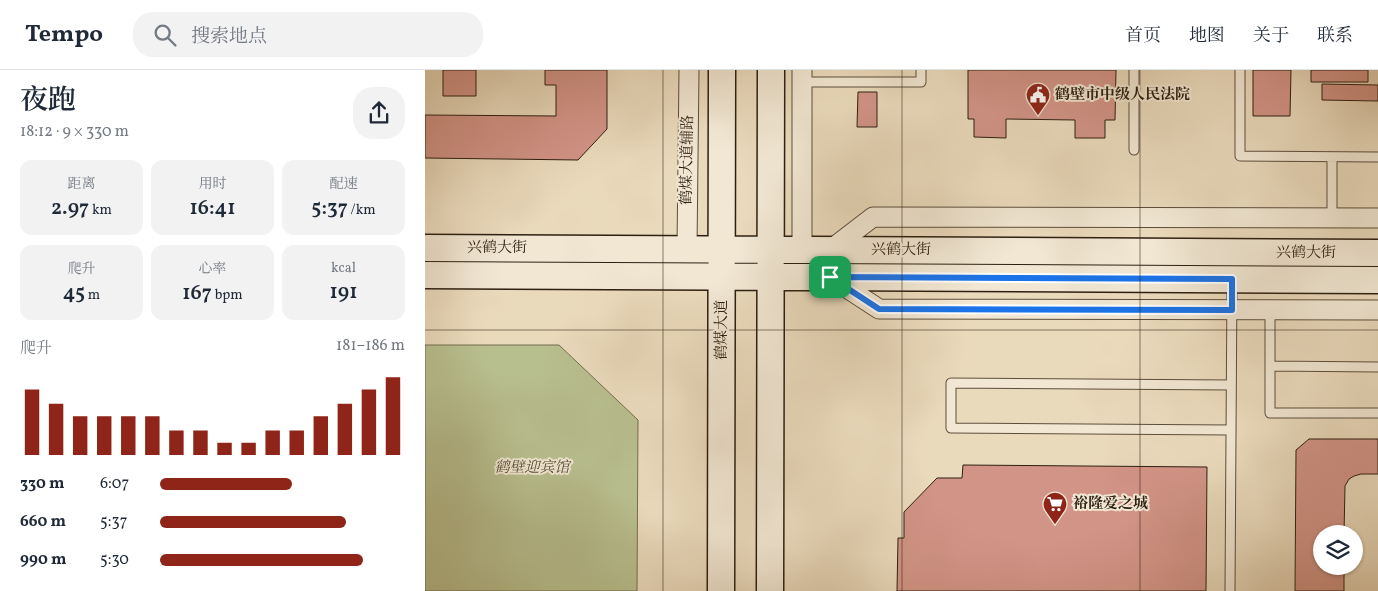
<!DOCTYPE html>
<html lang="zh">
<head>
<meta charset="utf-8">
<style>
	:root { --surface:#fff; --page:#f2f2f3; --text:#1f2937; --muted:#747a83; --line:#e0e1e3; --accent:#8f2418 }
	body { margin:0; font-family:Vollkorn,"Noto Serif SC",serif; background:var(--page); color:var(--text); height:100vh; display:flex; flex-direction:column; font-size:19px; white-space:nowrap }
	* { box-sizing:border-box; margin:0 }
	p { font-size:16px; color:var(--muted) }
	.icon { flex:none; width:28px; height:28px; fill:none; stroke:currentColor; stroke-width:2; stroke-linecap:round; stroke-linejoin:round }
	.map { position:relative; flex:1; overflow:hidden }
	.side { display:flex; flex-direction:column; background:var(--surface); width:425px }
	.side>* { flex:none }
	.buttons { position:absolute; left:888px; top:455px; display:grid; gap:10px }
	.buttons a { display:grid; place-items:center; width:50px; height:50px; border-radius:50%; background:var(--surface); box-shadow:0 1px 4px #0004; font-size:25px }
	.pin { position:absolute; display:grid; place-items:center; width:42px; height:42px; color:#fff; margin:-21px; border-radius:10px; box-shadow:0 2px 8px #0006 }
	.round { display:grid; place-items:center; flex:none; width:52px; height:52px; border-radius:20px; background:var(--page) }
	.headline { display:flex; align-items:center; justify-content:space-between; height:85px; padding:0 20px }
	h1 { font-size:28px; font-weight:600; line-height:38px }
	.metrics { display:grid; grid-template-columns:repeat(3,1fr); gap:8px; height:85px; padding:5px 20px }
	.metrics div { display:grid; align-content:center; border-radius:12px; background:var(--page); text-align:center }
	.metrics b { font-size:21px; font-weight:600 }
	.metrics small { font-size:14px; font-weight:400 }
	.metrics p { font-size:14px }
	.chart { height:140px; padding:10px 20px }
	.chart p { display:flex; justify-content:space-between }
	.chart svg { width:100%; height:90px; margin-top:5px; stroke:var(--accent); stroke-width:6 }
	ul { padding:0 20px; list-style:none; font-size:16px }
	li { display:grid; grid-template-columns:80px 60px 1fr; align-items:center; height:38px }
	li i { height:12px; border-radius:6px; background:var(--accent) }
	header { display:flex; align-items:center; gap:30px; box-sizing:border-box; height:70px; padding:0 25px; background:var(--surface); border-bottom:1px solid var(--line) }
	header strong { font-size:24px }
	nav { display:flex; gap:28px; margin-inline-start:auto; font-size:18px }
	.search { width:350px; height:45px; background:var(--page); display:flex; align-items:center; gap:12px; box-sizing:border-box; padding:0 18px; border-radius:20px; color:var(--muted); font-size:19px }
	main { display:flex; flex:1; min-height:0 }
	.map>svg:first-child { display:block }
	.green { fill:#b8bf8f; stroke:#726f50 }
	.building { fill:#d29487; stroke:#2d1f12 }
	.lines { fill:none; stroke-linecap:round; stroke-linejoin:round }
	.lane-casing { stroke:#5c4e3c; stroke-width:11 }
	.street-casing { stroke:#5c4e3c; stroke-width:21 }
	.secondary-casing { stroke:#2d1f12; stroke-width:29 }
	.lane { stroke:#f1e7d3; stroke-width:9 }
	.street { stroke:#f1e7d3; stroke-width:19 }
	.secondary { stroke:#f1e7d3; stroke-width:26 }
	.route-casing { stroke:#fff; stroke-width:10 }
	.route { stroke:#1a73e8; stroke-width:6 }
	.grid { fill:none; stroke:#2d1f12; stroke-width:1; stroke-opacity:0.55 }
	.labels { text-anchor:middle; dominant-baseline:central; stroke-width:4; stroke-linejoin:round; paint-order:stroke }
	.poi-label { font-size:15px; font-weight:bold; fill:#2d1f12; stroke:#f1e7d3; text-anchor:start }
	.street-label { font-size:15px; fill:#2d1f12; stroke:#f1e7d3 }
	.park-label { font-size:15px; font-style:italic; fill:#574f38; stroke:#f1e7d3 }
</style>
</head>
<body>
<header>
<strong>Tempo</strong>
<div class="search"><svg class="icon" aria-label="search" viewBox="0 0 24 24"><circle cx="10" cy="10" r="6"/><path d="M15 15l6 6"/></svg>搜索地点</div>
<nav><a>首页</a><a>地图</a><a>关于</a><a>联系</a></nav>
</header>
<main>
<section class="side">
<div class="headline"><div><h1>夜跑</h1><p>18:12 · 9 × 330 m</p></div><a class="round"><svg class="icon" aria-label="share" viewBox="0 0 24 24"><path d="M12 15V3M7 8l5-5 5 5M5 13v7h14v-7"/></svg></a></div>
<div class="metrics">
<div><p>距离</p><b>2.97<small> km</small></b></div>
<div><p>用时</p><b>16:41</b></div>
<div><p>配速</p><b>5:37<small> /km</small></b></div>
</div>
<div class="metrics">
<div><p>爬升</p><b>45<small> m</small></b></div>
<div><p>心率</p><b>167<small> bpm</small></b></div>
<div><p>kcal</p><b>191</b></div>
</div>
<div class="chart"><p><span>爬升</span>181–186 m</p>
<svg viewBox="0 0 160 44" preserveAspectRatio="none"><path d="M5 44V12M15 44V19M25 44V25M35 44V25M45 44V25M55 44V25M65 44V32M75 44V32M85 44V38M95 44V38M105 44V32M115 44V32M125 44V25M135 44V19M145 44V12M155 44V6"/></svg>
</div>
<ul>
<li><b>330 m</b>6:07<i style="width:54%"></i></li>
<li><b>660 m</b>5:37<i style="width:76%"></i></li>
<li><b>990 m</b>5:30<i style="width:83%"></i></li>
</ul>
</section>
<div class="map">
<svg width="953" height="521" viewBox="0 0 953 521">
	<rect width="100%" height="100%" fill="#eadabc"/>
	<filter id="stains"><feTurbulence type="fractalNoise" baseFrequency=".004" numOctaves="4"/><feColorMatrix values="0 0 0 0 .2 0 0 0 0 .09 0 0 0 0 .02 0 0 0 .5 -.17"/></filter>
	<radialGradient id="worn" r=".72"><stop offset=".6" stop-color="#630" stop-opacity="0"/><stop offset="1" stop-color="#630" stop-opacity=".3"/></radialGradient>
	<path class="green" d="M0 275H134L213 350 212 521H0Z"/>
	<path class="building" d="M18 0H51V26H18Z
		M120 0H182V59L153 90 0 88V45L131 46V15H120Z
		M543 0H691L690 50H680V68H650V50L581 49V68L549 67V49H543Z
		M828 0H866L865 46H828Z
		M886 0H943V12H886Z
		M897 14 953 15V31L897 30Z
		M433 22H452V57H432Z
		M884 369H953V404H936L929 406 924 409 920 416 919 464H896V496H919V521H870L871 380Z
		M538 395 782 397 781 521H472L473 468H479V442L512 408H537Z"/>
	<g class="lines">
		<defs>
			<path id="lane" d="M709 0V80
				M815 0V86L953 87
				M377 12H496V0
				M907 148V87
				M845 240V343H953
				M845 296 953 297
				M806 360 526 358V313L806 315
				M805 521 807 212"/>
			<path id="street" d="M262 179 264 0
				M377 180V0
				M405 180 448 147 953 148
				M405 207 454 239 953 240"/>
			<path id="secondary" d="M0 178 953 183
				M0 205 953 210
				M296 521 297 0
				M345 521 346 0"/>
		</defs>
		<use href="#lane" class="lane-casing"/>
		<use href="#street" class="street-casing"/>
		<use href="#secondary" class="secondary-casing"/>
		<use href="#lane" class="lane"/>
		<use href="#street" class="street"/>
		<use href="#secondary" class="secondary"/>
	</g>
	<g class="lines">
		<defs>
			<path id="route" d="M405 207 807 209V240L454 239Z"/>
		</defs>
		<use href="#route" class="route-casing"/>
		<use href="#route" class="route"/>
	</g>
	<path class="grid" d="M238 0V521M477 0V521M715 0V521M0 260H953"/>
	<defs>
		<symbol id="civic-pin" viewBox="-11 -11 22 30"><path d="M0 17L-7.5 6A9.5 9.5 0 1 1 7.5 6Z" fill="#8f2418" stroke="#f1e7d3"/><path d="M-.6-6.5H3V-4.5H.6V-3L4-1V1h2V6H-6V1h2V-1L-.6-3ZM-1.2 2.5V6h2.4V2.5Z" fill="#fff"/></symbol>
		<symbol id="supermarket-pin" viewBox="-11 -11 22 30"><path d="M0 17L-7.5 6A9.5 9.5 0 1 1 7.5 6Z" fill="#8f2418" stroke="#f1e7d3"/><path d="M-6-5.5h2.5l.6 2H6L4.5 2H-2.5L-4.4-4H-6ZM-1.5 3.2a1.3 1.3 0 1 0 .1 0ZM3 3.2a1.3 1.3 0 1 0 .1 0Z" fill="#fff"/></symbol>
	</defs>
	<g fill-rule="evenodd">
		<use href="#civic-pin" x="599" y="11" width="28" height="38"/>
		<use href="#supermarket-pin" x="616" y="420" width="28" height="38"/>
	</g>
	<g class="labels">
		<g class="poi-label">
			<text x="630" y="25">鹤壁市中级人民法院</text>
			<text x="648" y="434">裕隆爱之城</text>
		</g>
		<g class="street-label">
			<text transform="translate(263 90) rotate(-89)">鹤煤大道辅路</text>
			<text x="72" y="178">兴鹤大街</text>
			<text x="476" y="180">兴鹤大街</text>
			<text x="881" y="183">兴鹤大街</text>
			<text transform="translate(297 260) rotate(-90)">鹤煤大道</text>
		</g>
		<g class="park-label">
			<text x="107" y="398">鹤壁迎宾馆</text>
		</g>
	</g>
	<rect width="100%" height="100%" filter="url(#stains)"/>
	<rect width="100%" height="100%" fill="url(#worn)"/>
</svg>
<div class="buttons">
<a><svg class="icon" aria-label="layers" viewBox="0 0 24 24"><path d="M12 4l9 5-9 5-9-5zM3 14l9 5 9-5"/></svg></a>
</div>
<div class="pin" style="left:405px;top:207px;background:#1e9e55"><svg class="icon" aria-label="arrive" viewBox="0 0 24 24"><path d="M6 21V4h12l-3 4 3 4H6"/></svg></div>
</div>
</main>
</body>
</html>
